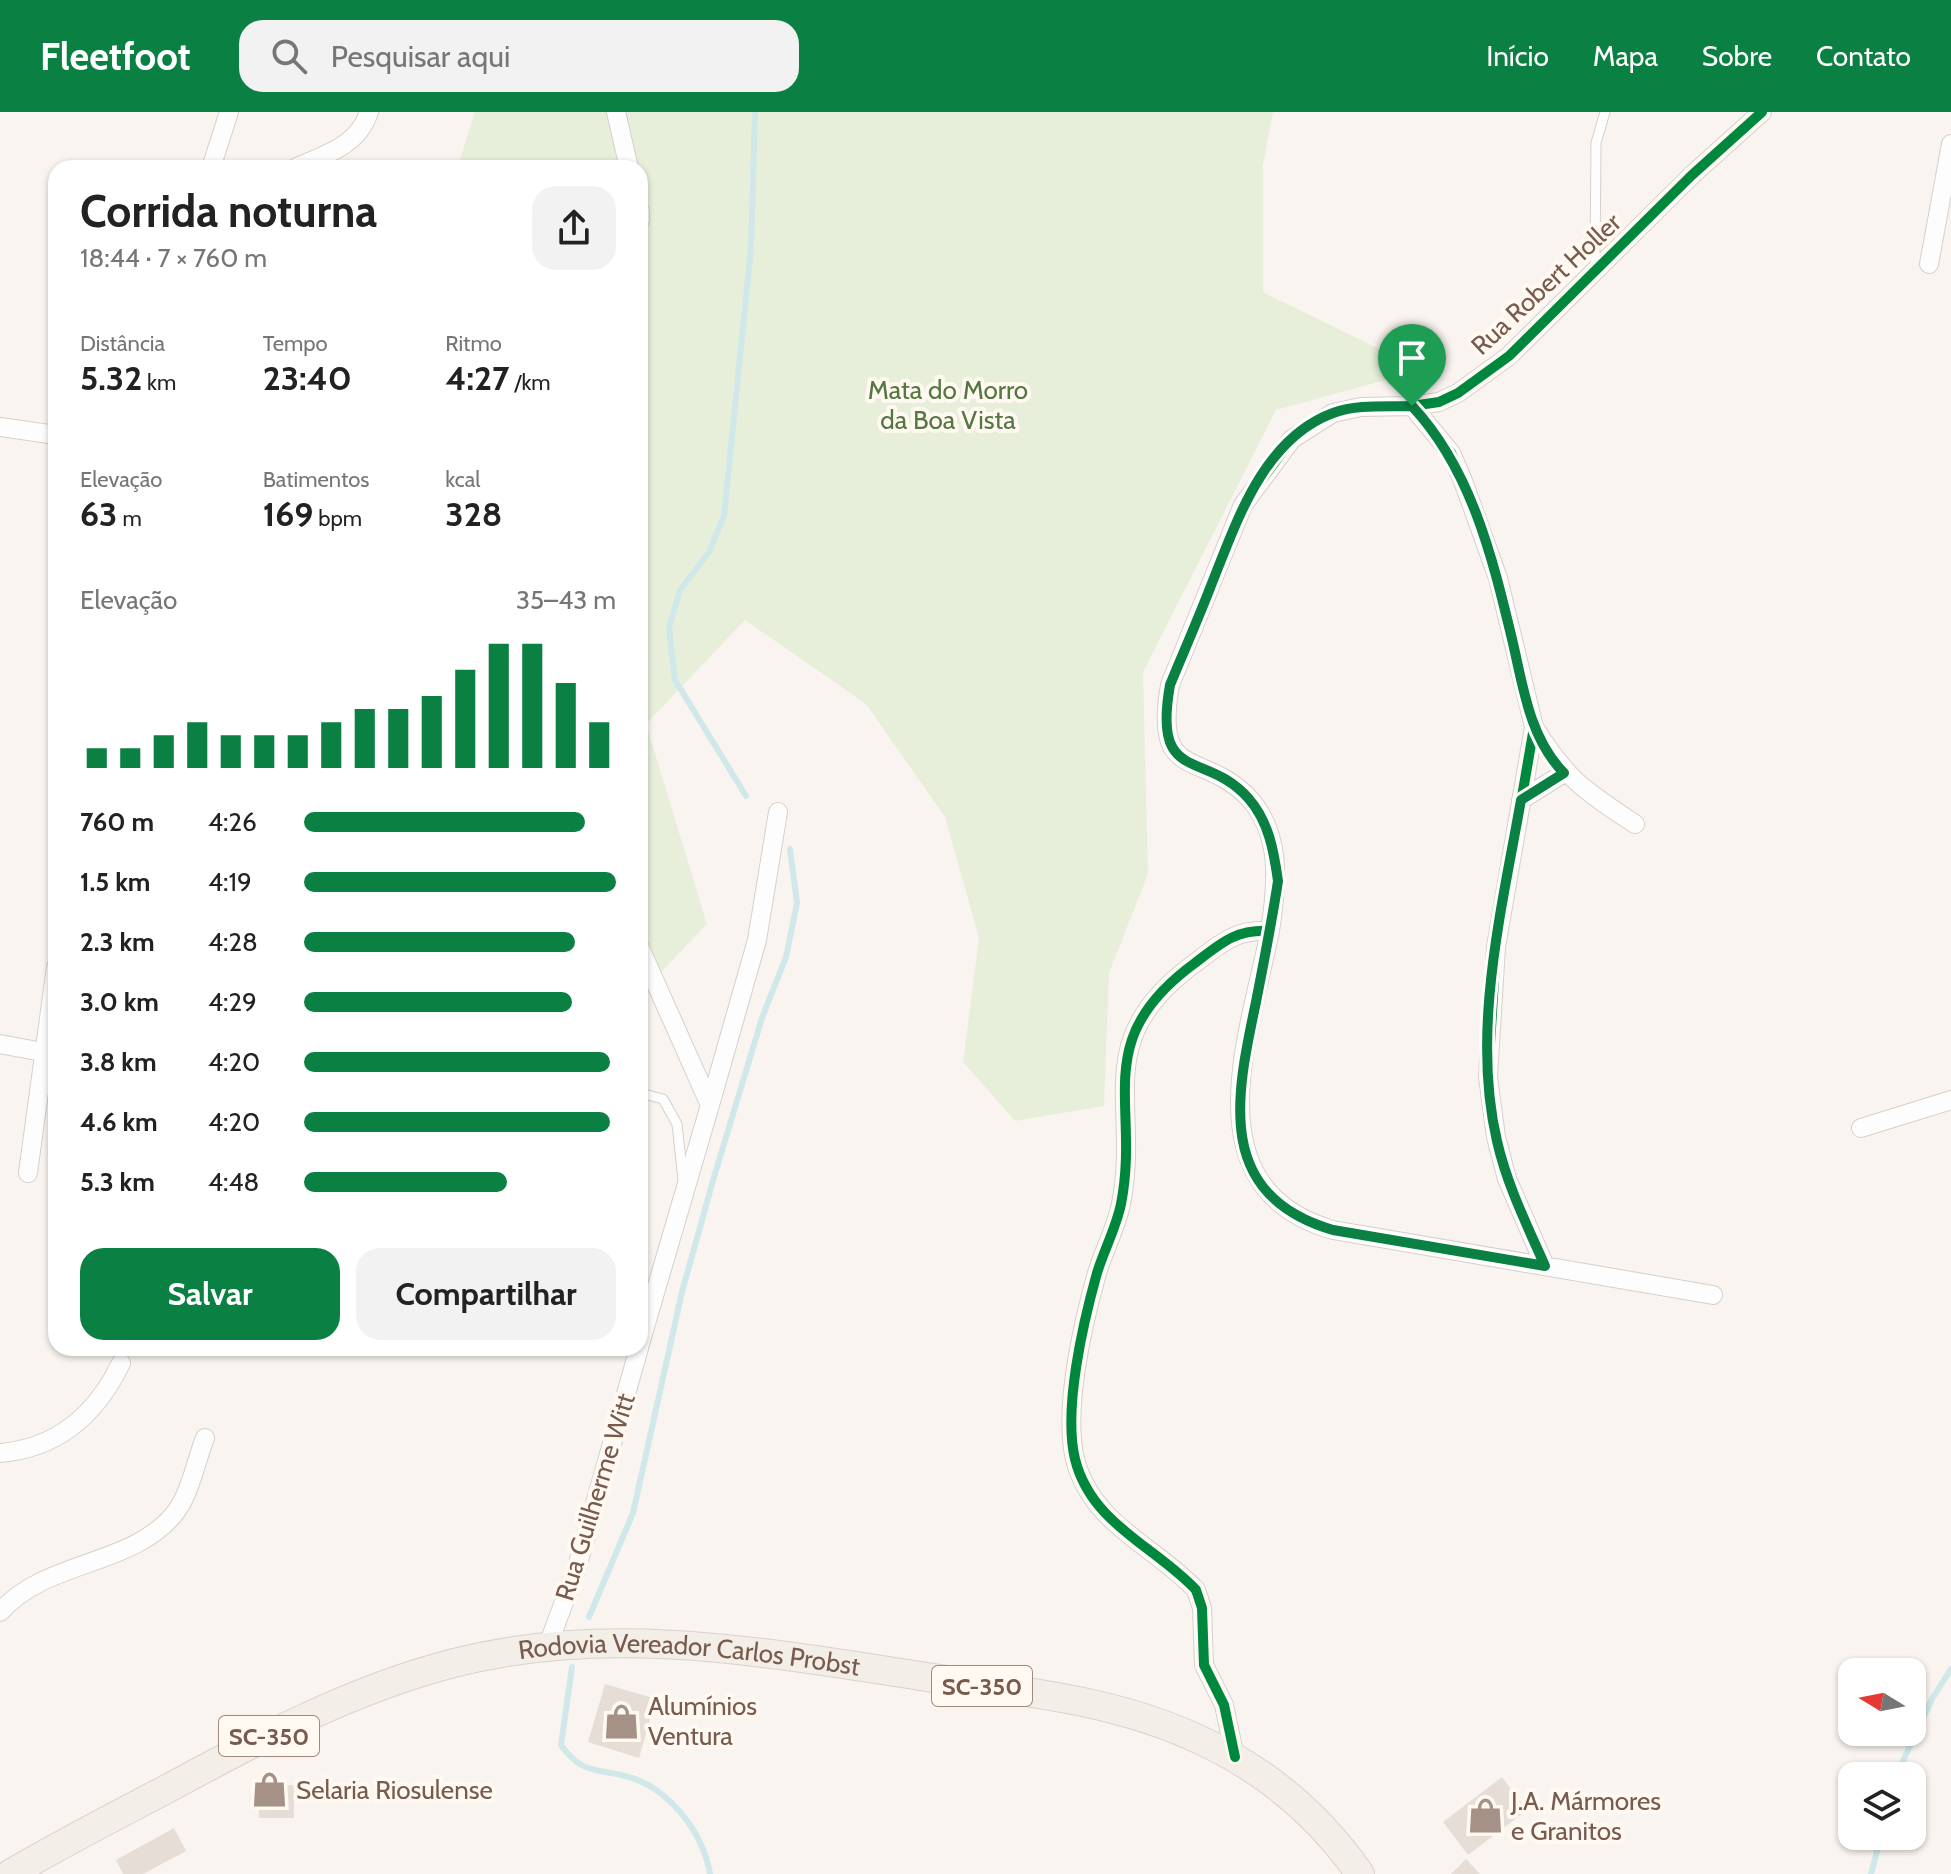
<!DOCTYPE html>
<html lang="pt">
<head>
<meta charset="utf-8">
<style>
	:root { --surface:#fff; --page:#f2f2f2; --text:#222; --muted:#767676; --accent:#0b8043 }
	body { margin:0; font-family:Cabin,sans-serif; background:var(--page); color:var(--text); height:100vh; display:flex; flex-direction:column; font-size:30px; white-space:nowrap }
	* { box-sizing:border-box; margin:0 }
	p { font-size:26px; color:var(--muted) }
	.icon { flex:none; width:44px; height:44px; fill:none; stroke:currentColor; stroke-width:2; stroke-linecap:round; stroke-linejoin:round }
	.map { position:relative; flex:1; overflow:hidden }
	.drawer { position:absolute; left:48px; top:48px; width:600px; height:1196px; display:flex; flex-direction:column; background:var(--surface); border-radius:24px; box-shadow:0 2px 6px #0004 }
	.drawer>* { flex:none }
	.needle { width:52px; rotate:280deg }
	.buttons { position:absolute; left:1838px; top:1546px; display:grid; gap:16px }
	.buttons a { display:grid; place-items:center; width:88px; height:88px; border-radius:16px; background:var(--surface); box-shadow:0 2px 6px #0004; font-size:40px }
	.pin { position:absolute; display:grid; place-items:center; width:68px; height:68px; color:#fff; margin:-82px -34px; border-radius:50% 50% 50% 0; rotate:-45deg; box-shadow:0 0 8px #0007 }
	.pin .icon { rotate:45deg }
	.round { display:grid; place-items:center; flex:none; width:84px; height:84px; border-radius:24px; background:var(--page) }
	.summary { display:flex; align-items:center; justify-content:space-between; height:136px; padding:0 32px }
	h1 { font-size:44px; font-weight:700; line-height:60px }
	.figures { display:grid; grid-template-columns:repeat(3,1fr); gap:12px; height:136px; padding:8px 32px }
	.figures div { display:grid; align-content:center }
	.figures b { font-size:34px; font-weight:700 }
	.figures small { font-size:22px; font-weight:400 }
	.figures p { font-size:22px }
	.chart { height:224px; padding:16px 32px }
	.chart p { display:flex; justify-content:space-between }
	.chart svg { width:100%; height:144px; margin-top:8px; stroke:var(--accent); stroke-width:6 }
	.primary-button { display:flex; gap:16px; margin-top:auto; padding:16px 32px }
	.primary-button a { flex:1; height:92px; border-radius:24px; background:var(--accent); color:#fff; font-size:32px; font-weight:700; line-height:92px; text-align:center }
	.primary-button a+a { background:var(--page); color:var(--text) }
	ul { padding:0 32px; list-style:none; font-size:26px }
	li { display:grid; grid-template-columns:128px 96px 1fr; align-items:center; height:60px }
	li i { height:20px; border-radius:10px; background:var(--accent) }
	header { display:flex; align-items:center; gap:48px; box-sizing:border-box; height:112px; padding:0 40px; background:var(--accent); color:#fff }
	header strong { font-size:38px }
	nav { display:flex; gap:44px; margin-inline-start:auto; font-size:28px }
	.search { width:560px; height:72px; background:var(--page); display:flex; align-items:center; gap:20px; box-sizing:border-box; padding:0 28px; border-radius:24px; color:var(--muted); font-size:30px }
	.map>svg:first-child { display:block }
	.green { fill:#e7efda }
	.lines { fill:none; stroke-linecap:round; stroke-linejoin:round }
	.stream { stroke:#d0e8e9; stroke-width:6 }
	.building { fill:#e6ddd6 }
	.service-casing { stroke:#d6d0ca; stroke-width:11 }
	.minor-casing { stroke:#d6d0ca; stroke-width:20 }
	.primary-casing { stroke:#dad1cc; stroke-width:30 }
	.service { stroke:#fefdfd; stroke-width:9 }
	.minor { stroke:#fefdfd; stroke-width:18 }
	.primary { stroke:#f3eee7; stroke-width:28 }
	.cycleway-casing { stroke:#fff9f2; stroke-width:15 }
	.cycleway { stroke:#00873e; stroke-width:10 }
	.route-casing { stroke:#fff; stroke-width:16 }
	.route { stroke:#0b8043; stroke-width:10 }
	.labels { text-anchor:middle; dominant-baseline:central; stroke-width:8; stroke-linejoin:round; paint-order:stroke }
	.shield { fill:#fff9f2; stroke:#a08a7e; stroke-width:2 }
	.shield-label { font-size:24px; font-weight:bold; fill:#785b4d }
	.street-label { font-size:26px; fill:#785b4d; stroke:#fff9f2 }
	.park-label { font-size:26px; fill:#547842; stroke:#fff9f2 }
	.poi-label { font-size:26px; fill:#785b4d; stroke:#fff9f2; text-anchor:start }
</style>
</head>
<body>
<header>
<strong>Fleetfoot</strong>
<div class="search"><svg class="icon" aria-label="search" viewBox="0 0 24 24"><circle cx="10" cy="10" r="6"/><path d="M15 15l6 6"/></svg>Pesquisar aqui</div>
<nav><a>Início</a><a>Mapa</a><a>Sobre</a><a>Contato</a></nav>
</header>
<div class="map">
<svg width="1951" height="1762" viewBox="0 0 1951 1762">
	<rect width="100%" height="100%" fill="#f9f4ef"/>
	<path class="green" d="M475 0H1273L1263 53V180L1422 258 1276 298 1143 560 1148 762 1109 861 1104 994 1015 1009 963 950 979 826 945 705 866 592 745 508 646 612 707 812 640 882V56H457Z"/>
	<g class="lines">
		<path class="stream" d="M746 684 675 568 669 516 680 478 709 440 724 404 751 136 755 0
			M589 1505 633 1401 682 1180 714 1065 762 906 786 845 797 791 790 737
			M572 1555 561 1633C582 1662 594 1656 625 1664 668 1674 703 1720 710 1762
			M1896 1664 1932 1587 1951 1557
			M1871 1762 1881 1724"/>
	</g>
	<path class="building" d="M605 1572 656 1587 639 1646 588 1630Z
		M1502 1665 1527 1698 1468 1743 1443 1710Z
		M259 1673H294V1706H259Z
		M174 1716 186 1739 143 1762H123L116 1748Z
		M1466 1747 1480 1762H1451Z"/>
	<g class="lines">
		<defs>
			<path id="service" d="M1595 155 1596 31 1605 0
				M640 981 663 987 677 1012 683 1068"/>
			<path id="minor" d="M616 0 629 56
				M211 56 229 0
				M295 56C326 42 358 34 369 0
				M640 99V108
				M1929 152 1951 32
				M1412 294 1451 341 1463 369 1498 466 1534 615 1496 835 1488 965 1496 1025 1507 1067 1545 1154
				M0 315 56 323
				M1534 615C1567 668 1584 678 1635 712
				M1521 688 1564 661
				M1270 819C1249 924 1190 1077 1333 1118L1713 1183
				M640 836 710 993 640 1232
				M0 932 43 940
				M710 993 757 828 778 700
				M1861 1016 1951 988
				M28 1061 56 855
				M0 1341C59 1336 97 1301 121 1251
				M0 1500C47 1447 132 1455 175 1401 190 1382 196 1349 205 1326
				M548 1533 577 1455 639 1236
				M1235 1645 1224 1593 1204 1553 1202 1496 1196 1478C1155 1434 1091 1412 1075 1347 1063 1297 1083 1211 1097 1161 1104 1138 1116 1116 1121 1092 1141 990 1088 929 1195 851 1221 831 1236 817 1270 819 1277 774 1283 721 1247 684 1201 638 1153 670 1170 573L1243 393 1292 327 1333 301 1361 295 1412 294 1439 290 1458 281 1509 244 1692 63 1762 0"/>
			<g id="primary">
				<path id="s1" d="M10 1762C61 1732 113 1705 165 1678 257 1628 352 1577 454 1551 614 1510 774 1542 934 1566 1024 1580 1115 1588 1198 1627 1264 1657 1319 1703 1360 1762"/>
			</g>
		</defs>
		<use href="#service" class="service-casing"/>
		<use href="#minor" class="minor-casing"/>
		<use href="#primary" class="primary-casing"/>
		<use href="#service" class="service"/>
		<use href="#minor" class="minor"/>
		<use href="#primary" class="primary"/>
		<defs>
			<path id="cycleway" d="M1412 294 1451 341 1463 369 1498 466 1534 615 1496 835 1488 965 1496 1025 1507 1067 1545 1154
				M1235 1645 1224 1593 1204 1553 1202 1496 1196 1478C1155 1434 1091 1412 1075 1347 1063 1297 1083 1211 1097 1161 1104 1138 1116 1116 1121 1092 1141 990 1088 929 1195 851 1221 831 1236 817 1270 819 1277 774 1283 721 1247 684 1201 638 1153 670 1170 573L1243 393 1292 327 1333 301 1361 295 1412 294 1439 290 1458 281 1509 244 1692 63 1762 0"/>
		</defs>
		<use href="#cycleway" class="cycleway-casing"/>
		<use href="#cycleway" class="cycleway"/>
	</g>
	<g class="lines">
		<defs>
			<path id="route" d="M1412 294C1471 357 1492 444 1512 527 1523 573 1529 626 1564 661L1521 688C1502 796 1471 919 1497 1029 1507 1073 1527 1113 1545 1154L1333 1118C1214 1083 1236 984 1256 890 1264 849 1272 809 1278 769 1274 740 1269 710 1249 687 1206 637 1152 674 1170 573 1184 539 1199 505 1212 471 1237 409 1263 327 1333 301 1358 292 1386 295 1412 294Z"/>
		</defs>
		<use href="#route" class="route-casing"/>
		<use href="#route" class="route"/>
	</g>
	<defs>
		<symbol id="shop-bare" viewBox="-9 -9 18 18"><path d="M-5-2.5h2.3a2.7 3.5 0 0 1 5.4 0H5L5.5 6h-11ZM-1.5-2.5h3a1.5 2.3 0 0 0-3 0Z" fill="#a59186" stroke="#fff9f2" stroke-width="2.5" paint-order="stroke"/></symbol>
	</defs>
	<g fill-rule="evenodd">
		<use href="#shop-bare" x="596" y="1584" width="51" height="51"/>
		<use href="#shop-bare" x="244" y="1652" width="51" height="51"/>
		<use href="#shop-bare" x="1460" y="1678" width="51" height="51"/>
	</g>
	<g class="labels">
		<g class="shield">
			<rect x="932" y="1554" width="100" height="40" rx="6"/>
			<rect x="219" y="1604" width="100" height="40" rx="6"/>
		</g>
		<g class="shield-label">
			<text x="982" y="1574">SC-350</text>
			<text x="269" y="1624">SC-350</text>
		</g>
		<g class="street-label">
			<text transform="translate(1546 172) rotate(-43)">Rua Robert Holler</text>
			<text transform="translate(595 1385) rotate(-73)">Rua Guilherme Witt</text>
			<text stroke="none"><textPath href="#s1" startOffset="730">Rodovia Vereador Carlos Probst</textPath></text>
		</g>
		<g class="park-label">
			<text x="948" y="278">Mata do Morro<tspan x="948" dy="30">da Boa Vista</tspan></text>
		</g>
		<g class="poi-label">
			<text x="648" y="1594">Alumínios<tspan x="648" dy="30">Ventura</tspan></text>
			<text x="296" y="1678">Selaria Riosulense</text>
			<text x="1511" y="1689">J.A. Mármores<tspan x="1511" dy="30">e Granitos</tspan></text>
		</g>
	</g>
</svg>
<div class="buttons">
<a><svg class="needle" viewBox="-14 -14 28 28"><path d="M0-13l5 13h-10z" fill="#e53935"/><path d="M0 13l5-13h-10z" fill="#767676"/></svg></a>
<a><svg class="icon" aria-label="layers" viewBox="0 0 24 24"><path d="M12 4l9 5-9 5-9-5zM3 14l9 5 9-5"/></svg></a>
</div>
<div class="pin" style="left:1412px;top:294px;background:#1e9e55"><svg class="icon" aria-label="arrive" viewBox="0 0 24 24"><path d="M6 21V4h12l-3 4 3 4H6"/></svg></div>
<section class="drawer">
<div class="summary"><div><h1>Corrida noturna</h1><p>18:44 · 7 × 760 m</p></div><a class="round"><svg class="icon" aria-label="share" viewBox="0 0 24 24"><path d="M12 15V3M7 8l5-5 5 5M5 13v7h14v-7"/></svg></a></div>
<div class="figures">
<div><p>Distância</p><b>5.32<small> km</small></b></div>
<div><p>Tempo</p><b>23:40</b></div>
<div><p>Ritmo</p><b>4:27<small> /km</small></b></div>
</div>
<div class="figures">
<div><p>Elevação</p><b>63<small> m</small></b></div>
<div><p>Batimentos</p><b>169<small> bpm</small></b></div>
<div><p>kcal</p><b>328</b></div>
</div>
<div class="chart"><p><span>Elevação</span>35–43 m</p>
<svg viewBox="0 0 160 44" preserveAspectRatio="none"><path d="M5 44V38M15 44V38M25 44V34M35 44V30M45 44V34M55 44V34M65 44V34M75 44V30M85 44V26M95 44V26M105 44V22M115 44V14M125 44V6M135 44V6M145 44V18M155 44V30"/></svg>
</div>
<ul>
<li><b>760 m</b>4:26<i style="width:90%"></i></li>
<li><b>1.5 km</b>4:19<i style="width:100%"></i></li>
<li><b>2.3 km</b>4:28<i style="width:87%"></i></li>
<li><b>3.0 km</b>4:29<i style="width:86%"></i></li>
<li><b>3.8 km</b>4:20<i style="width:98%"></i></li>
<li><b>4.6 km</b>4:20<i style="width:98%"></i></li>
<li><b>5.3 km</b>4:48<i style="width:65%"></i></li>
</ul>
<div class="primary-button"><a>Salvar</a><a>Compartilhar</a></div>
</section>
</div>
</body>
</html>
